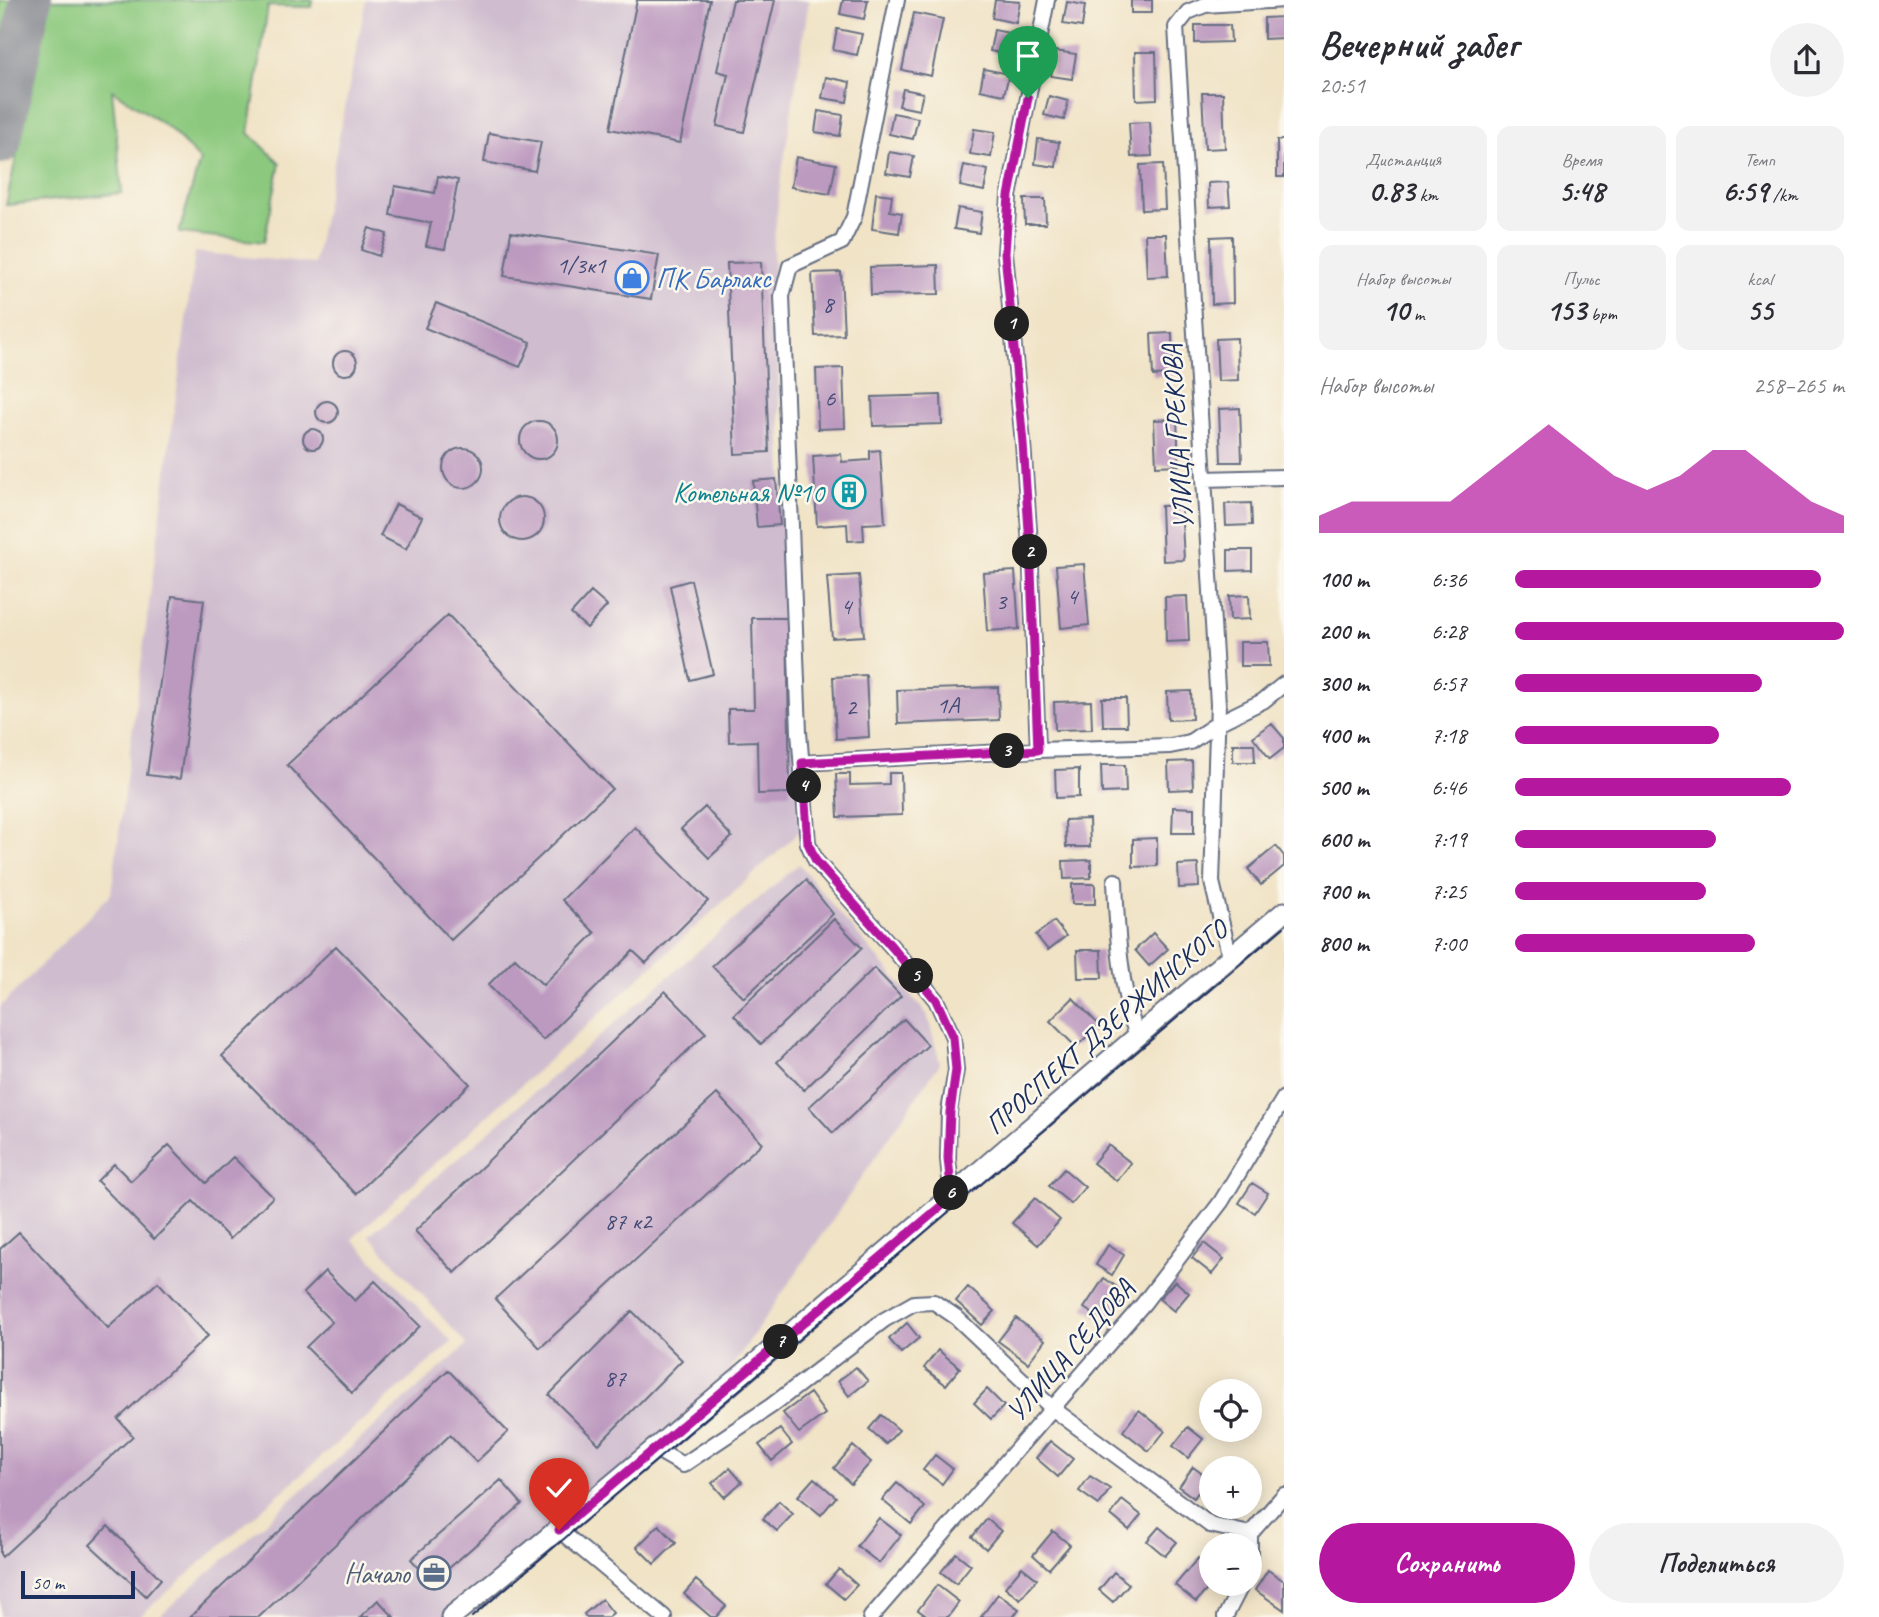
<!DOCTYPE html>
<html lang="ru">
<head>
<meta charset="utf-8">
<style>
	:root { --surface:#fff; --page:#f2f2f3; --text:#2b2b33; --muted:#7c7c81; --accent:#b5179e }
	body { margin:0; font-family:Caveat,sans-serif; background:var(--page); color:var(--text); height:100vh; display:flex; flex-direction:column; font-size:26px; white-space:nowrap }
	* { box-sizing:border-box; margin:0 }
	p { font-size:23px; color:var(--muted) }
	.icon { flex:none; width:38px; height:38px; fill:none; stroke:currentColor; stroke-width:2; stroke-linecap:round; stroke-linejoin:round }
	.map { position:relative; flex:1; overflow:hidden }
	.side { display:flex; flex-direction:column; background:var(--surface); width:595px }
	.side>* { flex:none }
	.controls { position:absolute; left:1199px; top:1379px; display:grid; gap:14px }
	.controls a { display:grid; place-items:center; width:63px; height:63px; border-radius:50%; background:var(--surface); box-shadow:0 4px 18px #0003; font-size:35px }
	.scale { position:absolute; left:21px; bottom:18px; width:114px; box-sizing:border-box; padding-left:7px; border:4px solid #1b2f5e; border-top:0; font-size:19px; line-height:24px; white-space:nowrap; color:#1b2f5e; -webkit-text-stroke:5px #fbf7ec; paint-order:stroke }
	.pin { position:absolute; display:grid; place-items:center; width:60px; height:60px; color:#fff; margin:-72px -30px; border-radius:50% 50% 50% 0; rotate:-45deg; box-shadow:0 0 7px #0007 }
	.pin .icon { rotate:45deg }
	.km { position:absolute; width:35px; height:35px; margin:-18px; border-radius:50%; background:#222; color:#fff; font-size:19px; line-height:35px; text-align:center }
	.round { display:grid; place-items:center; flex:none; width:74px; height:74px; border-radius:37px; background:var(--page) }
	.head { display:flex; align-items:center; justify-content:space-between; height:119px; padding:0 35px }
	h1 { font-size:38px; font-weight:700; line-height:52px }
	.stats { display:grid; grid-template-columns:repeat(3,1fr); gap:10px; height:119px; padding:7px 35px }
	.stats div { display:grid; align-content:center; border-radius:14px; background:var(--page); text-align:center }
	.stats b { font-size:30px; font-weight:700 }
	.stats small { font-size:19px; font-weight:400 }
	.stats p { font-size:19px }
	.chart { height:196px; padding:14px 35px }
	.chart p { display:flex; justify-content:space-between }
	.chart svg { width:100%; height:126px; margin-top:7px; fill:var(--accent); opacity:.7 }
	.primary-button { display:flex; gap:14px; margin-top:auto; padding:14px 35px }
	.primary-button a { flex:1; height:80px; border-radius:42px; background:var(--accent); color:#fff; font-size:28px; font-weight:700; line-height:80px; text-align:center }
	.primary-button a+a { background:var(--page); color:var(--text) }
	ul { padding:0 35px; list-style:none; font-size:23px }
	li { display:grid; grid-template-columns:112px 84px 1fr; align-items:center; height:52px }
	li i { height:18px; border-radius:9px; background:var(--accent) }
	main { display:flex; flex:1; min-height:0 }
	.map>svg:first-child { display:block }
	.industrial { fill:#cfbdcf }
	.green { fill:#8cc97e; stroke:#547c6e; stroke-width:2 }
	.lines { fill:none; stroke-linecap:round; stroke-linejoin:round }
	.taxiway { stroke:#868992; stroke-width:42 }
	.building { fill:#bc99bf }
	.minor-casing { stroke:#666e82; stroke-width:18 }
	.secondary-casing { stroke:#666e82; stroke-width:23 }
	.minor { stroke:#fff; stroke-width:14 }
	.secondary { stroke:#fff; stroke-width:19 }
	.tram { stroke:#1b2f5e; stroke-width:2 }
	.route-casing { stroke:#fff; stroke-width:14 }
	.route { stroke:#b5179e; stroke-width:9 }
	.labels { text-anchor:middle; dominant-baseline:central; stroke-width:5; stroke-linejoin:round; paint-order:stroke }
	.number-label { font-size:24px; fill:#434a76 }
	.shop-label { font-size:28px; fill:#366cbe; stroke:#fbf7ec; text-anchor:start }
	.street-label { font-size:28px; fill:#1b2f5e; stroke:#fbf7ec }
	.culture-label { font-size:28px; fill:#0d838f; stroke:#fbf7ec; text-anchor:end }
	.service-label { font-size:28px; fill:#4e5e75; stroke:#fbf7ec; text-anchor:end }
</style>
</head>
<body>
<main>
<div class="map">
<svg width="1284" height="1617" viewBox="0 0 1284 1617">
	<rect width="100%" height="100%" fill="#fbf7ec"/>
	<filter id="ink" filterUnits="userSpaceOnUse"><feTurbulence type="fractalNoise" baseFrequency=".0143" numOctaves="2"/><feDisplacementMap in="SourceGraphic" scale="14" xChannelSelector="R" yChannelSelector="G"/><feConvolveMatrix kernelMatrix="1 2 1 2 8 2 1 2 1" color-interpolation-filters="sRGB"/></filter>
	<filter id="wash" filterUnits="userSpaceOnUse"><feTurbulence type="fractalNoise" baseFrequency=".00686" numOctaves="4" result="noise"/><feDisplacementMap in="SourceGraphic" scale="28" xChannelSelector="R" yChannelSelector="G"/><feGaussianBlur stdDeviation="1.57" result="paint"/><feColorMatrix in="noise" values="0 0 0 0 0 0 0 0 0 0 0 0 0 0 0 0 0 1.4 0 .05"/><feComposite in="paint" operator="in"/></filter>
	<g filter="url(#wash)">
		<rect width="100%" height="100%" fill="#f0e3c6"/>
		<path class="industrial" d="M366 0H809L780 185 773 249 786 565 803 829 352 1239 452 1342 139 1617H0V1007L111 894 195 252 314 264Z
			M799 864 842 917 927 1014 940 1063 713 1394 452 1617H158L467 1345 369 1235Z"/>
		<path class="green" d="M0 0H17L0 80Z
			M49 0H313L311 7 268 6 249 133 280 163 264 242 179 233 200 160 169 128 112 90 122 193 6 205Z"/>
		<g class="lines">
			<path class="taxiway" d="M0 143 31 0"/>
		</g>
		<g id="blocks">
			<path class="building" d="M637 0H710L680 143 610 129Z
				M733 0H775L744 132 717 126 728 74 717 71Z
				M843 0H868L864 19 840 14Z
				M995 0 1020 2 1016 23 992 18Z
				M1131 0H1152V13H1131Z
				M1067 2 1085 5 1082 27 1063 24Z
				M914 13 943 19 931 76 902 70Z
				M1284 17V38L1264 39V18Z
				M1195 25H1230L1231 42 1195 43Z
				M837 29 862 34 857 55 833 50Z
				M994 30 1019 35 1014 56 990 51Z
				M1055 51 1076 54 1072 79 1051 76Z
				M1135 52H1156L1157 99 1136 100Z
				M984 69 1009 74 1004 95 980 90Z
				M826 77 850 82 847 102 822 98Z
				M903 89 923 93 919 110 899 106Z
				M1202 93H1223L1225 148 1205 149Z
				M1049 96 1068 101 1064 120 1044 115Z
				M818 111 843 115 840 136 815 132Z
				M893 113 918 118 913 139 889 134Z
				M1150 122 1152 156 1131 157 1129 123Z
				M974 129 995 132 991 157 970 154Z
				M489 133 541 142 535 171 484 162Z
				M1038 139 1059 142 1056 167 1035 164Z
				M1277 140H1284V177H1277Z
				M889 152 914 156 910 177 886 173Z
				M796 157 836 164 830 194 791 187Z
				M1163 164 1165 209 1142 210 1140 165Z
				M964 165 988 170 984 191 960 186Z
				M438 176 458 180 445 249 426 246 431 223 390 215 395 186 435 193Z
				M1228 182 1230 206 1209 207 1208 183Z
				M876 193 892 195 890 211 902 213 899 233 872 229Z
				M1024 199H1045L1046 224H1025Z
				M958 208 982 212 979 233 954 229Z
				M369 228 387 234 379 256 361 250Z
				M511 232 659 255 651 299 504 276Z
				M1145 234H1166L1168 276 1147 277Z
				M1232 236 1233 303 1212 304 1211 237Z
				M761 262 769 452 735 454 727 263Z
				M938 265 939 294 871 295 870 267Z
				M841 272 844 335 815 336 812 273Z
				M436 303 531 342 520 367 425 328Z
				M1172 333 1173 375 1153 376 1151 334Z
				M1237 338 1238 380 1218 381 1216 339Z
				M333 363a12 12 0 1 1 24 0a12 12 0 1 1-24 0Z
				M843 368 845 428 818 429 816 369Z
				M941 395 942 424 873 426 872 397Z
				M316 412a11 11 0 1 1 22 0a11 11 0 1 1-22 0Z
				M1240 408 1242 462H1221L1219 409Z
				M1177 419 1179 465 1156 466 1154 420Z
				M520 440a19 19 0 1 1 38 0a19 19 0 1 1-38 0Z
				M303 439a10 10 0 1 1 20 0a10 10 0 1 1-20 0Z
				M443 468a20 20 0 1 1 40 0a20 20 0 1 1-40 0Z
				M880 450 885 523 863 524 864 540 848 541 847 524 817 526 813 456 841 454 842 462 870 460V451Z
				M776 479 780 525 757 527 753 481Z
				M500 519a22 22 0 1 1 44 0a22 22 0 1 1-44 0Z
				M1251 503 1252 525 1226 526 1225 504Z
				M396 504 422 517 406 549 380 536Z
				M1181 505 1184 560 1163 561 1161 506Z
				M1228 550H1252V570L1228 571Z
				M1084 564 1089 625 1061 628 1056 566Z
				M1015 571 1019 629 987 631 983 573Z
				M859 575 864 636 832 638 827 577Z
				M691 580 713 674 690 680 670 586Z
				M591 592 607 606 587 628 571 614Z
				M1249 595 1250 619 1230 620 1229 596Z
				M172 596 204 600 180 779 147 775Z
				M1187 596 1189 641 1166 642 1165 597Z
				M448 615 612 789 451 940 287 765Z
				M752 618H787L790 793 758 794 757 741 729 742 728 709H754Z
				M1240 642H1268L1269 666H1240Z
				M866 675 869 737 836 739 833 677Z
				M998 687 999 720 898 724 897 690Z
				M1191 691 1192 719 1168 720 1167 692Z
				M1102 698H1126L1127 726H1103Z
				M1091 701 1092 729 1055 730 1054 702Z
				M1271 723 1284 738V748L1270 759 1253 737Z
				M1233 744H1254L1255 762H1233Z
				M1192 761 1193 789 1169 790 1168 762Z
				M1101 765H1125L1126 792 1102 793Z
				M1079 769V797L1056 798 1055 770Z
				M889 773H901L902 815 838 817 836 774H850V785L889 784Z
				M705 807 732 837 709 858 681 829Z
				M1173 807 1194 808V833H1172Z
				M1089 819 1090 847H1066L1065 820Z
				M635 827 708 901 646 963 633 951 543 1040 488 985 515 958 543 985 595 933 562 900Z
				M1157 838V866L1133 867V839Z
				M1276 846 1284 856V866L1261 885 1248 869Z
				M1091 860V878L1064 879 1063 861Z
				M1198 864 1199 887 1179 888 1178 865Z
				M806 880 833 914 744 998 712 966Z
				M1072 884H1095V904H1072Z
				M834 919 862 948 761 1044 734 1015Z
				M1054 921 1066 936 1048 950 1036 935Z
				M1153 933 1168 949 1149 966 1135 950Z
				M336 946 470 1084 356 1194 222 1056Z
				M1077 950H1101L1102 978H1078Z
				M874 968 901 996 804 1090 777 1062Z
				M665 991 706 1033 455 1273 415 1231Z
				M1073 998 1099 1025 1076 1047 1050 1021Z
				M904 1019 928 1045 833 1133 809 1107Z
				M717 1094 762 1143 540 1348 495 1299Z
				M169 1145 206 1183 233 1157 273 1197 230 1239 193 1201 154 1239 97 1181 114 1164 131 1181Z
				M1108 1145 1131 1163 1117 1181 1093 1163Z
				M1064 1169 1085 1187 1071 1204 1049 1186Z
				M1252 1183 1268 1193 1255 1213 1239 1203Z
				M1035 1198 1060 1220 1038 1245 1012 1223Z
				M19 1232 108 1328 158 1282 208 1336 118 1419 133 1436 2 1557 0 1554V1249Z
				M1204 1243 1224 1259 1212 1274 1192 1258Z
				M1108 1245 1124 1255 1112 1275 1096 1265Z
				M325 1271 355 1301 375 1281 420 1326 352 1393 306 1347 332 1322 303 1293Z
				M1104 1278 1127 1294 1107 1323 1084 1308Z
				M1175 1281 1189 1293 1174 1311 1159 1299Z
				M968 1287 995 1311 982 1325 956 1301Z
				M632 1311 682 1360 599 1444 549 1395Z
				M1016 1318 1045 1340 1028 1363 998 1341Z
				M907 1323 919 1338 901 1353 889 1339Z
				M938 1350 960 1368 946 1385 924 1368Z
				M856 1367 868 1381 849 1396 838 1381Z
				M448 1370 508 1432 476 1462 450 1435 259 1617H190Z
				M987 1389 1004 1406 991 1419 974 1403Z
				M810 1393 825 1414 799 1433 783 1413Z
				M1139 1410 1165 1431 1149 1451 1123 1431Z
				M881 1415 899 1430 886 1444 869 1429Z
				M1188 1427 1203 1439 1188 1458 1173 1446Z
				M780 1429 792 1444 772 1461 759 1445Z
				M1050 1441 1073 1459 1058 1477 1036 1458Z
				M853 1446 871 1462 851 1484 834 1468Z
				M935 1455 953 1469 942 1484 923 1470Z
				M1193 1467 1208 1478 1194 1498 1179 1487Z
				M730 1468 742 1482 724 1497 712 1483Z
				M1090 1476 1110 1489 1099 1505 1079 1491Z
				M814 1478 836 1497 821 1515 798 1496Z
				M501 1480 522 1504 432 1583 411 1559Z
				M897 1483 925 1507 911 1524 882 1500Z
				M1122 1500 1141 1515 1129 1530 1111 1515Z
				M779 1501 793 1514 777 1531 763 1519Z
				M879 1518 901 1535 879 1563 857 1546Z
				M987 1519 1001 1531 986 1549 972 1537Z
				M659 1525 676 1543 654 1564 637 1547Z
				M108 1526 161 1579 146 1596 90 1545Z
				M1159 1527 1177 1542 1165 1556 1147 1541Z
				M1053 1531 1070 1545 1049 1569 1033 1555Z
				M956 1553 971 1565 956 1584 941 1572Z
				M1198 1558 1211 1569V1585L1196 1602 1175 1585Z
				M1022 1567 1037 1579 1020 1599 1005 1587Z
				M839 1569 857 1585 844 1599 826 1584Z
				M1268 1570 1284 1581V1610L1255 1590Z
				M1114 1572 1129 1584 1113 1602 1099 1590Z
				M696 1580 726 1606 716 1617H711L684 1594Z
				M937 1585 959 1602 948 1617H928L918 1610Z
				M998 1594 1019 1609 1013 1617H981Z
				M602 1599 613 1613 608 1617H586L584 1614Z
				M378 1600 394 1617H360Z"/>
		</g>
	</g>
	<g filter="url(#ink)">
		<use href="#blocks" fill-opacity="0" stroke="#666e82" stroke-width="2"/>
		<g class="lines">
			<defs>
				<path id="minor" d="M897 0 854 217 842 242 790 266 782 296 799 732 808 843 816 861 892 947 936 1000 953 1037 956 1070 949 1112 948 1159 952 1197
					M1204 479 1284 477
					M1038 750 1030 545 1023 443 1005 253 1009 196 1047 0
					M802 763 1038 750 1170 746 1190 742 1218 723 1263 701 1284 684
					M1115 881C1117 932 1120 989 1137 1036
					M1230 958 1212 882 1218 704 1176 27 1188 12 1205 5 1284 0
					M657 1448 664 1454 683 1465 771 1406 884 1320 914 1303 934 1302 956 1317 1052 1408 1210 1525 1250 1534V1567
					M559 1530 664 1617
					M1250 1534 1284 1495
					M871 1617 1144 1303 1221 1202 1284 1098
					M1225 1617 1242 1584"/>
				<path id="secondary" d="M451 1617C734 1388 1005 1146 1284 912"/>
			</defs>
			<use href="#minor" class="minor-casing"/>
			<use href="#secondary" class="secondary-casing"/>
			<use href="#minor" class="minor"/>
			<use href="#secondary" class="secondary"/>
			<path class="tram" d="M472 1617 1284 927"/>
		</g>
	</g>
	<g class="lines" filter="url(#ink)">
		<defs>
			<path id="route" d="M559 1530 952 1197 948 1158 950 1112 956 1070 953 1037 936 1000 892 947 816 861 808 843 802 763 1038 750 1030 545 1023 443 1005 253 1009 196 1028 98"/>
		</defs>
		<use href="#route" class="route-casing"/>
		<use href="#route" class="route"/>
	</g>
	<defs>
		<symbol id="shop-ring" viewBox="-11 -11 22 22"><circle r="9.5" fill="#fbf7ec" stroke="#3f7fe0" stroke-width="1.5"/><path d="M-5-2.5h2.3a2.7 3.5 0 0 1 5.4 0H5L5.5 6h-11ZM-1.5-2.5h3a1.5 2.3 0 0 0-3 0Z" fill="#3f7fe0"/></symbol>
		<symbol id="building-ring" viewBox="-11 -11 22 22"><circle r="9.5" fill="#fbf7ec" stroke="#0f9aa8" stroke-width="1.5"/><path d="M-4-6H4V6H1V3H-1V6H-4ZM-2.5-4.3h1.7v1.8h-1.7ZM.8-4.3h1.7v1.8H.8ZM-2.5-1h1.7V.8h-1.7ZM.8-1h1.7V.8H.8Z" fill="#0f9aa8"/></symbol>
		<symbol id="office-ring" viewBox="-11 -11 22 22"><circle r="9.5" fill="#fbf7ec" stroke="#5c6f8a" stroke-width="1.5"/><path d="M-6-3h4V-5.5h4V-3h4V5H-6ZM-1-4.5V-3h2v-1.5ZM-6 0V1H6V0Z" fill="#5c6f8a"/></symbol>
	</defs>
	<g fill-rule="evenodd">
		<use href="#shop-ring" x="613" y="259" width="38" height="38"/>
		<use href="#building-ring" x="830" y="473" width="38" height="38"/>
		<use href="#office-ring" x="415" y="1554" width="38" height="38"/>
	</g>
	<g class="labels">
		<g class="number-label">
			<text x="581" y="265">1/3к1</text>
			<text x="828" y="304">8</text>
			<text x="830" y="398">6</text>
			<text x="1072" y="596">4</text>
			<text x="1001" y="601">3</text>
			<text x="846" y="606">4</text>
			<text x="948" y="705">1А</text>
			<text x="851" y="707">2</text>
			<text x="628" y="1221">87 к2</text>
			<text x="615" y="1378">87</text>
		</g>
		<g class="shop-label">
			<text x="656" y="278">ПК Барлакс</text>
		</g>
		<g class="street-label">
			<text transform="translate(1177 437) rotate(-94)">УЛИЦА ГРЕКОВА</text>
			<text transform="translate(1106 1027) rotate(-41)">ПРОСПЕКТ ДЗЕРЖИНСКОГО</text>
			<text transform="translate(1070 1350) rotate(-49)">УЛИЦА СЕДОВА</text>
		</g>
		<g class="culture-label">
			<text x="824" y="492">Котельная №10</text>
		</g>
		<g class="service-label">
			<text x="410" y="1573">Начало</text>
		</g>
	</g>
</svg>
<div class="controls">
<a><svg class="icon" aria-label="locate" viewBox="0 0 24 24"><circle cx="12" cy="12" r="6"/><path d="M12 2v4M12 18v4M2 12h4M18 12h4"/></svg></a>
<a>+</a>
<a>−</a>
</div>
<div class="scale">50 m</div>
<div class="pin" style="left:1028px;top:98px;background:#1e9e55"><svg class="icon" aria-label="arrive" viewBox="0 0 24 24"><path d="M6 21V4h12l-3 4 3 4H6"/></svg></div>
<div class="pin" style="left:559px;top:1530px;background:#d93025"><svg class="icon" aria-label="check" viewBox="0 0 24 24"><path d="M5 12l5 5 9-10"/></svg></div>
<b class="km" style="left:1012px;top:324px">1</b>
<b class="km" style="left:1030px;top:552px">2</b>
<b class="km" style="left:1007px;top:751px">3</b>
<b class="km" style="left:804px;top:786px">4</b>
<b class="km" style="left:916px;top:976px">5</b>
<b class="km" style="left:951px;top:1193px">6</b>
<b class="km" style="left:781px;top:1342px">7</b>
</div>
<section class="side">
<div class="head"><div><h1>Вечерний забег</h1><p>20:51</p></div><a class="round"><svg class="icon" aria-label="share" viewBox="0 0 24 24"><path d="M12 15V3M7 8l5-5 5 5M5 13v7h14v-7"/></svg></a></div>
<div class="stats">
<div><p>Дистанция</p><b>0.83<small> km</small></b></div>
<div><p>Время</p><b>5:48</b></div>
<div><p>Темп</p><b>6:59<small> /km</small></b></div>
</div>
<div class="stats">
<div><p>Набор высоты</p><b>10<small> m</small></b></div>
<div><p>Пульс</p><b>153<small> bpm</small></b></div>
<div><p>kcal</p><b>55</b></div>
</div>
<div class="chart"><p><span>Набор высоты</span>258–265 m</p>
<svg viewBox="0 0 160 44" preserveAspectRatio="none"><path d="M0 44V38L10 33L20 33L30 33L40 33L50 24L60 15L70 6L80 15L90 24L100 29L110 24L120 15L130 15L140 24L150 33L160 38V44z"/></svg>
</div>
<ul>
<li><b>100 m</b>6:36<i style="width:93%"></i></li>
<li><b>200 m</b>6:28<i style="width:100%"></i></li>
<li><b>300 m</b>6:57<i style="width:75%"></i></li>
<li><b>400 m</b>7:18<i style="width:62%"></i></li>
<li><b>500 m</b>6:46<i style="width:84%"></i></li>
<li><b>600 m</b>7:19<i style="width:61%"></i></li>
<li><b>700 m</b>7:25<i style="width:58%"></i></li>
<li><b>800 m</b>7:00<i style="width:73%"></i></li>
</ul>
<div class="primary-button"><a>Сохранить</a><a>Поделиться</a></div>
</section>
</main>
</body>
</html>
